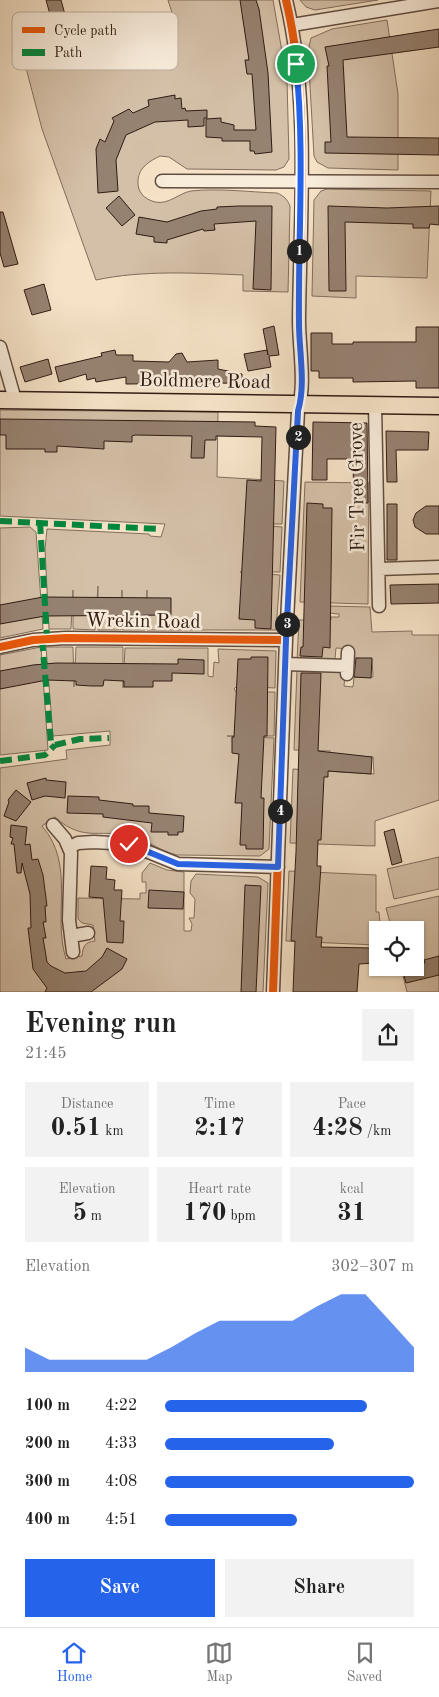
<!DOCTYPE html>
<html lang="en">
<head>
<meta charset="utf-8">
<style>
	:root { --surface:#fff; --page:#f2f2f2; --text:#222; --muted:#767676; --line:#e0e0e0; --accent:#2563eb }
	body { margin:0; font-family:"Old Standard TT",serif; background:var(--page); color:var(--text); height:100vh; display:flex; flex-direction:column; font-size:19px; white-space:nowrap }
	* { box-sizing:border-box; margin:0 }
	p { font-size:16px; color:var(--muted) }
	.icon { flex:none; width:28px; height:28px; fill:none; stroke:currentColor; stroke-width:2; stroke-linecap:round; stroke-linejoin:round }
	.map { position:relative; height:992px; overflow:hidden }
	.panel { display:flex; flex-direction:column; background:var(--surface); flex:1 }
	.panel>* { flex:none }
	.controls { position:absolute; left:369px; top:921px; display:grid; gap:10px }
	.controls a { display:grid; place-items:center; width:55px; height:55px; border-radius:0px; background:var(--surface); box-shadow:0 1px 4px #0004; font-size:25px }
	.pin { position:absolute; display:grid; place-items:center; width:42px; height:42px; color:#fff; margin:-21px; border:2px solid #fff; border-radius:50%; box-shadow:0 1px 5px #0007 }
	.km { position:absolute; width:25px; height:25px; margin:-12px; border-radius:50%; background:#222; color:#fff; font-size:14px; line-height:25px; text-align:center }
	.round { display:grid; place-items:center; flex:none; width:52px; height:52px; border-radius:0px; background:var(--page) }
	.summary { display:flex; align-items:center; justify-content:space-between; height:85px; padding:0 25px }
	h1 { font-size:28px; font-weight:700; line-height:38px }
	.stats { display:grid; grid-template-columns:repeat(3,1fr); gap:8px; height:85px; padding:5px 25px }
	.stats div { display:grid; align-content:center; border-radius:0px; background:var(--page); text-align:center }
	.stats b { font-size:25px; font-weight:700 }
	.stats small { font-size:14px; font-weight:400 }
	.stats p { font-size:14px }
	.chart { height:140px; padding:10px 25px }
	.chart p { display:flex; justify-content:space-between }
	.chart svg { width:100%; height:90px; margin-top:5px; fill:var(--accent); opacity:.7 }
	.primary-button { display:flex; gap:10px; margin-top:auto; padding:10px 25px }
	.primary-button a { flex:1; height:58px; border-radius:0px; background:var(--accent); color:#fff; font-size:20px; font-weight:700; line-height:58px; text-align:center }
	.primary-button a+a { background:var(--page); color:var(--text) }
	ul { padding:0 25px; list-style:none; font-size:16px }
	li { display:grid; grid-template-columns:80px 60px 1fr; align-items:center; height:38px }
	li i { height:12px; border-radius:6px; background:var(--accent) }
	.tabs { display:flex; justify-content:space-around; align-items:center; height:70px; border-top:1px solid var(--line); background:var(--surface); font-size:14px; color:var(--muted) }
	.tabs a { display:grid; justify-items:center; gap:2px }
	.tabs .selected { color:var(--accent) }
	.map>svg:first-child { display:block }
	.green { fill:#d4c0a8; stroke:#826e5e }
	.building { fill:#968271; stroke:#301b13 }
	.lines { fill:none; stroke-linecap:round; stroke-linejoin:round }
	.minor-casing { stroke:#614d40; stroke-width:15 }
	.major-casing { stroke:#301b13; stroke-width:19 }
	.minor { stroke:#f8ecdb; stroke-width:12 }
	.major { stroke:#f5e2c7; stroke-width:16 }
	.quiet { stroke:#00873e; stroke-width:6; stroke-dasharray:12 6; stroke-linecap:butt }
	.cycleway-casing { stroke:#f8ecdb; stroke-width:11 }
	.cycleway { stroke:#e8590c; stroke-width:8 }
	.route-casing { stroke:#fff; stroke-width:10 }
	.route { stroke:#2563eb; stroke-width:6 }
	.labels { text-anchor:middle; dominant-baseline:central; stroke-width:5; stroke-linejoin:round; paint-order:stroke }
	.street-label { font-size:20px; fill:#301b13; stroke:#f8ecdb }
	.key { fill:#f8ecdb; stroke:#bcad9f; stroke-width:1 }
	.key-label { font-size:14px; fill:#301b13 }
</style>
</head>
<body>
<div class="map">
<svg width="439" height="992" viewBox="0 0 439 992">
	<rect width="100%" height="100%" fill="#f5e2c7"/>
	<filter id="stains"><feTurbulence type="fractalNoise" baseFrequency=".004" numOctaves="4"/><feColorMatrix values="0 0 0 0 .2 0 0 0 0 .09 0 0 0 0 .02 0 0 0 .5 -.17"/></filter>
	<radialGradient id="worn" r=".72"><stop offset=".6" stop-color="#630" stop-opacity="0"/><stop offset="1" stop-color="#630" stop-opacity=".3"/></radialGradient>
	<path class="green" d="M168 0H273L287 80 289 159 284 167 276 170 187 169 169 157 160 156C150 161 139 167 138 180 137 192 144 199 155 202 169 205 179 193 191 191 219 188 249 192 277 193 284 196 287 199 290 206L288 292 243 291V275C196 273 142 270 96 280L42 129 21 49 175 22Z
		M300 0H378L315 10 306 7Z
		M387 20 398 94V170L328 168 317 162 314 156 308 51 311 38 332 29Z
		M327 189 431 191 427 278 356 276V298L312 296 314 200 321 191Z
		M0 410 218 412 217 477 284 481 282 524H244L282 527 280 572H240L280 575 276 630H147V590L145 630H122V590L121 630H98V586L95 630 73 629V590L71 629H49L45 549 47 529 149 534 150 536 161 537 165 524 0 516Z
		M305 482 369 483 368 604 300 602Z
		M30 527 36 532 43 629 0 638V528Z
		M328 606 370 607 372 632 412 631V635H439V800L375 821V846L290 843 293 769 374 774 373 757 330 754V751L294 750 297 669 341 670 345 676 344 686 353 687 354 677H373L372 659 354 658V649L336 648 335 659 329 663 297 661 299 620H331V617H339V614L328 613Z
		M41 647 48 750 0 755V655Z
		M46 647H73L74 687 76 647H123V688L125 648H208V676L213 677 214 662 219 663 218 649 276 651 275 688 237 686 234 689 236 692H275L274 736H227L274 738 269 849 260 856 177 855C162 852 150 842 135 837 103 827 84 844 55 817L42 826C76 865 52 914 66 959L82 956C83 946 85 942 95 941L93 925 82 923 78 919V898L140 899V893H146V882H142V873L150 863 167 870 184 872V931H191L192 924 189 918H194L195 899 190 893 191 881 196 874 258 877 268 883 263 992H0V768L67 759 66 750 110 745V731L53 736Z
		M439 857V889L394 899 387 869Z
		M289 871 376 875V912H379L380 923 376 924V945L286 941Z
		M439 896V992H407L401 968H415V930H392L386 908Z"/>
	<path class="building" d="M46 0H61L70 33 56 36Z
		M240 0H256L259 9 268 73 272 152 255 154 254 151H250V141H222V138L206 137V119L221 118V122L234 125V130H256L252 74H247L245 60H249Z
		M439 29V47L343 60 347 137 439 138V155L325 153V142H331L327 66H329L325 47Z
		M175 95V99L181 98 182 109 185 108 186 111 207 110V118H204V126L188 127V120L155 122 126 135 116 160 118 191 98 193 96 149 100 139 105 142 114 121 112 118 129 109 133 113 149 106 148 100Z
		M119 196 135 215 122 226 106 208Z
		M239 206H272L271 290 253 289 256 221 214 224 215 230 204 231 203 229 167 240V243L154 242V237L136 234 139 217 167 222 201 211 217 209V207Z
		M328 206 387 208 439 206V225L430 224 429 228H413V224L345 222 346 291H329Z
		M0 212H3L18 264 4 267 0 253Z
		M44 284 51 310 32 315 24 290Z
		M274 326 279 355 269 356 271 367 248 371 244 354 267 350 268 355 263 329Z
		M416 327H439V388H416V381L353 382V378H319V371H311V333H332V344H353V342H416Z
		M115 350 116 355H133V361L169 362 176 354 182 353 187 362 218 360V369L242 374V383L126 384V377L96 382 95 378 87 380 86 374 59 382 55 367 102 356 101 353Z
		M48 359 52 374 25 382 20 367Z
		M0 419 255 422V426L276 427 271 629 255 628V620L239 619 247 480 261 481 262 437 216 436V440H205L204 458H191L192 436 135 435 132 436V442L104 441V449L57 446V452H45V449H6V435H0Z
		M313 422 367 423 368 503H354L353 464H347V459H327V480H312Z
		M386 431 429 432 428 450H396L397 482H387Z
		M307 503 323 504V508H332L330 648 323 647 322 657 300 656 301 647H303Z
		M387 504H397V560H387Z
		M426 506H439V534H426L415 527 413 520 416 513Z
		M439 584V603L391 604 390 585Z
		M43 597 171 598V615L45 616 0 624V605Z
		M251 657H268L267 736H264L261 798H264L263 849H246V845H240L242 803H235L239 754 232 753V737H234L238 659H251Z
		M356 658H372L371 678 354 677Z
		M178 659 204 660V674L172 673V681H153V687H124V681L104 680 103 686H91L76 685V681L47 680 0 689V671L33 665 56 663 178 664Z
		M301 673H321L318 751 372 757 371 774 328 771V777H324L321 840H318L317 866H321L316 937H322L321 947 373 948V950H376L375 963 359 964 357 992H293L295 941H291L296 852Z
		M46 778V780L66 782 65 798 45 796 32 800 27 783Z
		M16 790 31 802 16 821 4 816 9 802 8 800Z
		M68 796 99 797V800L133 804V806H149V813L184 816 183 832H178V835H168V832H151L152 823 103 817V814L67 813Z
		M11 825 27 827 25 845 30 844 32 860 38 859 43 875 47 906H45L46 922H43L46 938H43L47 962 51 966 65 973 86 971 102 957 107 948 127 959 122 969 91 992H45L47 988 33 969 28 928H31L30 894 22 863 21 873H17L14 844H11L13 838 10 837Z
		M394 829 402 862 392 865 384 832Z
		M91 866 107 867 106 879 115 880 114 890H122L120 921H124L123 943 107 942 103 898 89 897Z
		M245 885 261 886 256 992H241Z
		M149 890 184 892 183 909 148 908Z
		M439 956V975L406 983 402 968H415V965L425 963 424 960Z"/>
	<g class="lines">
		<defs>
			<path id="minor" d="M292 25 439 1
				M162 181 439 182
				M0 347 15 400
				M375 405 379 606
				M379 569 439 567
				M0 647 33 640 66 638 286 640
				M285 664 347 666
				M347 674 348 652
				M53 825 65 839 71 853 69 920 73 952
				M70 847 78 843 94 842 129 844 178 864 278 867
				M71 936 88 933
				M273 992 286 640 298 411C306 383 299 349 299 320 300 218 310 99 286 0"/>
			<path id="major" d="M0 400 439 406"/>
		</defs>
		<use href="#minor" class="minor-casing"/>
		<use href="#major" class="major-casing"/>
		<use href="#minor" class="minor"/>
		<use href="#major" class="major"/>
		<path class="quiet" d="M0 521 159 529
			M40 522 47 638
			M42 639 51 743 55 745 80 739 109 738
			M0 761 45 755 55 745"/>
		<defs>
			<path id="cycleway" d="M0 647 33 640 66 638 286 640
				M273 992 286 640 298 411C306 383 299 349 299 320 300 218 310 99 286 0"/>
		</defs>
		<use href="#cycleway" class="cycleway-casing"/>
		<use href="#cycleway" class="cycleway"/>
	</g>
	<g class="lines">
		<defs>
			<path id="route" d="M129 844 178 864 278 867 286 640 298 411C306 384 299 351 299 323 298 237 305 150 296 64"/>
		</defs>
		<use href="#route" class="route-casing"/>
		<use href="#route" class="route"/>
	</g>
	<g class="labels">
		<g class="street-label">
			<text transform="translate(205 382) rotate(1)">Boldmere Road</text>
			<text transform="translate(358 487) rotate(-91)">Fir Tree Grove</text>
			<text transform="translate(143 622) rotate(1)">Wrekin Road</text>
		</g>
	</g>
	<rect x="12" y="12" width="166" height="58" rx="8" class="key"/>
	<rect x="22" y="27" width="23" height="6" fill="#e8590c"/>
	<rect x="22" y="49" width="23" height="7" fill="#00873e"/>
	<g class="key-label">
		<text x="54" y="35">Cycle path</text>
		<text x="54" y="57">Path</text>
	</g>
	<rect width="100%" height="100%" filter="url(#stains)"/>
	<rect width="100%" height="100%" fill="url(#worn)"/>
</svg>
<div class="controls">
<a><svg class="icon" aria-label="locate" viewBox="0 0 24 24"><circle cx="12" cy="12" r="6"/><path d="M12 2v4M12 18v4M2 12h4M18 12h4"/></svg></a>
</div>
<div class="pin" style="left:296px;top:64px;background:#1e9e55"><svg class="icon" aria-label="arrive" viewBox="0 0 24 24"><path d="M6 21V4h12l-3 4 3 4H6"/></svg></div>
<div class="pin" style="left:129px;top:844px;background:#d93025"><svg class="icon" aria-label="check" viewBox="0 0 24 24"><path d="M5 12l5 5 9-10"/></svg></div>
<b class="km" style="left:299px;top:251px">1</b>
<b class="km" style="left:298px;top:437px">2</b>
<b class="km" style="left:287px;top:624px">3</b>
<b class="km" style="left:280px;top:811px">4</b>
</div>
<section class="panel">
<div class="summary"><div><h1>Evening run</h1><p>21:45</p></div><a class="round"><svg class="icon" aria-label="share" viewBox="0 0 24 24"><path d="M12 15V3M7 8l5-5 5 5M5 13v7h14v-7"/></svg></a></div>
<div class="stats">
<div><p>Distance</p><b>0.51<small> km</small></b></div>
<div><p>Time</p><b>2:17</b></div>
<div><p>Pace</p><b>4:28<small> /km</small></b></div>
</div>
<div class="stats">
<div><p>Elevation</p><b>5<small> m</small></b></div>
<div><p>Heart rate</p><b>170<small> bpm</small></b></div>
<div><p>kcal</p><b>31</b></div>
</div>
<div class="chart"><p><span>Elevation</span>302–307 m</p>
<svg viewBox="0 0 160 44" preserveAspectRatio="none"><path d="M0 44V32L10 38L20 38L30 38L40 38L50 38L60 32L70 25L80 19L90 19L100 19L110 19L120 12L130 6L140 6L150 19L160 32V44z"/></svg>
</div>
<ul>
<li><b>100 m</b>4:22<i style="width:81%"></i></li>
<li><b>200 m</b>4:33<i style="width:68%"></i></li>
<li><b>300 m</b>4:08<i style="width:100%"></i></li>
<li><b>400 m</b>4:51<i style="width:53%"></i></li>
</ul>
<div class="primary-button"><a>Save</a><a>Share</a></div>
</section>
<nav class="tabs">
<a class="selected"><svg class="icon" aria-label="home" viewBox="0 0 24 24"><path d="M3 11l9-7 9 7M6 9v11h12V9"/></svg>Home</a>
<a><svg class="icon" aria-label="map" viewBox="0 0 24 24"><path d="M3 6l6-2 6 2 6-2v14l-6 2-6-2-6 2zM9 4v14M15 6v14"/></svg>Map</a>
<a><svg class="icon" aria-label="saved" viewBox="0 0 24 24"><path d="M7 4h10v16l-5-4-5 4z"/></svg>Saved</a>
</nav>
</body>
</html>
